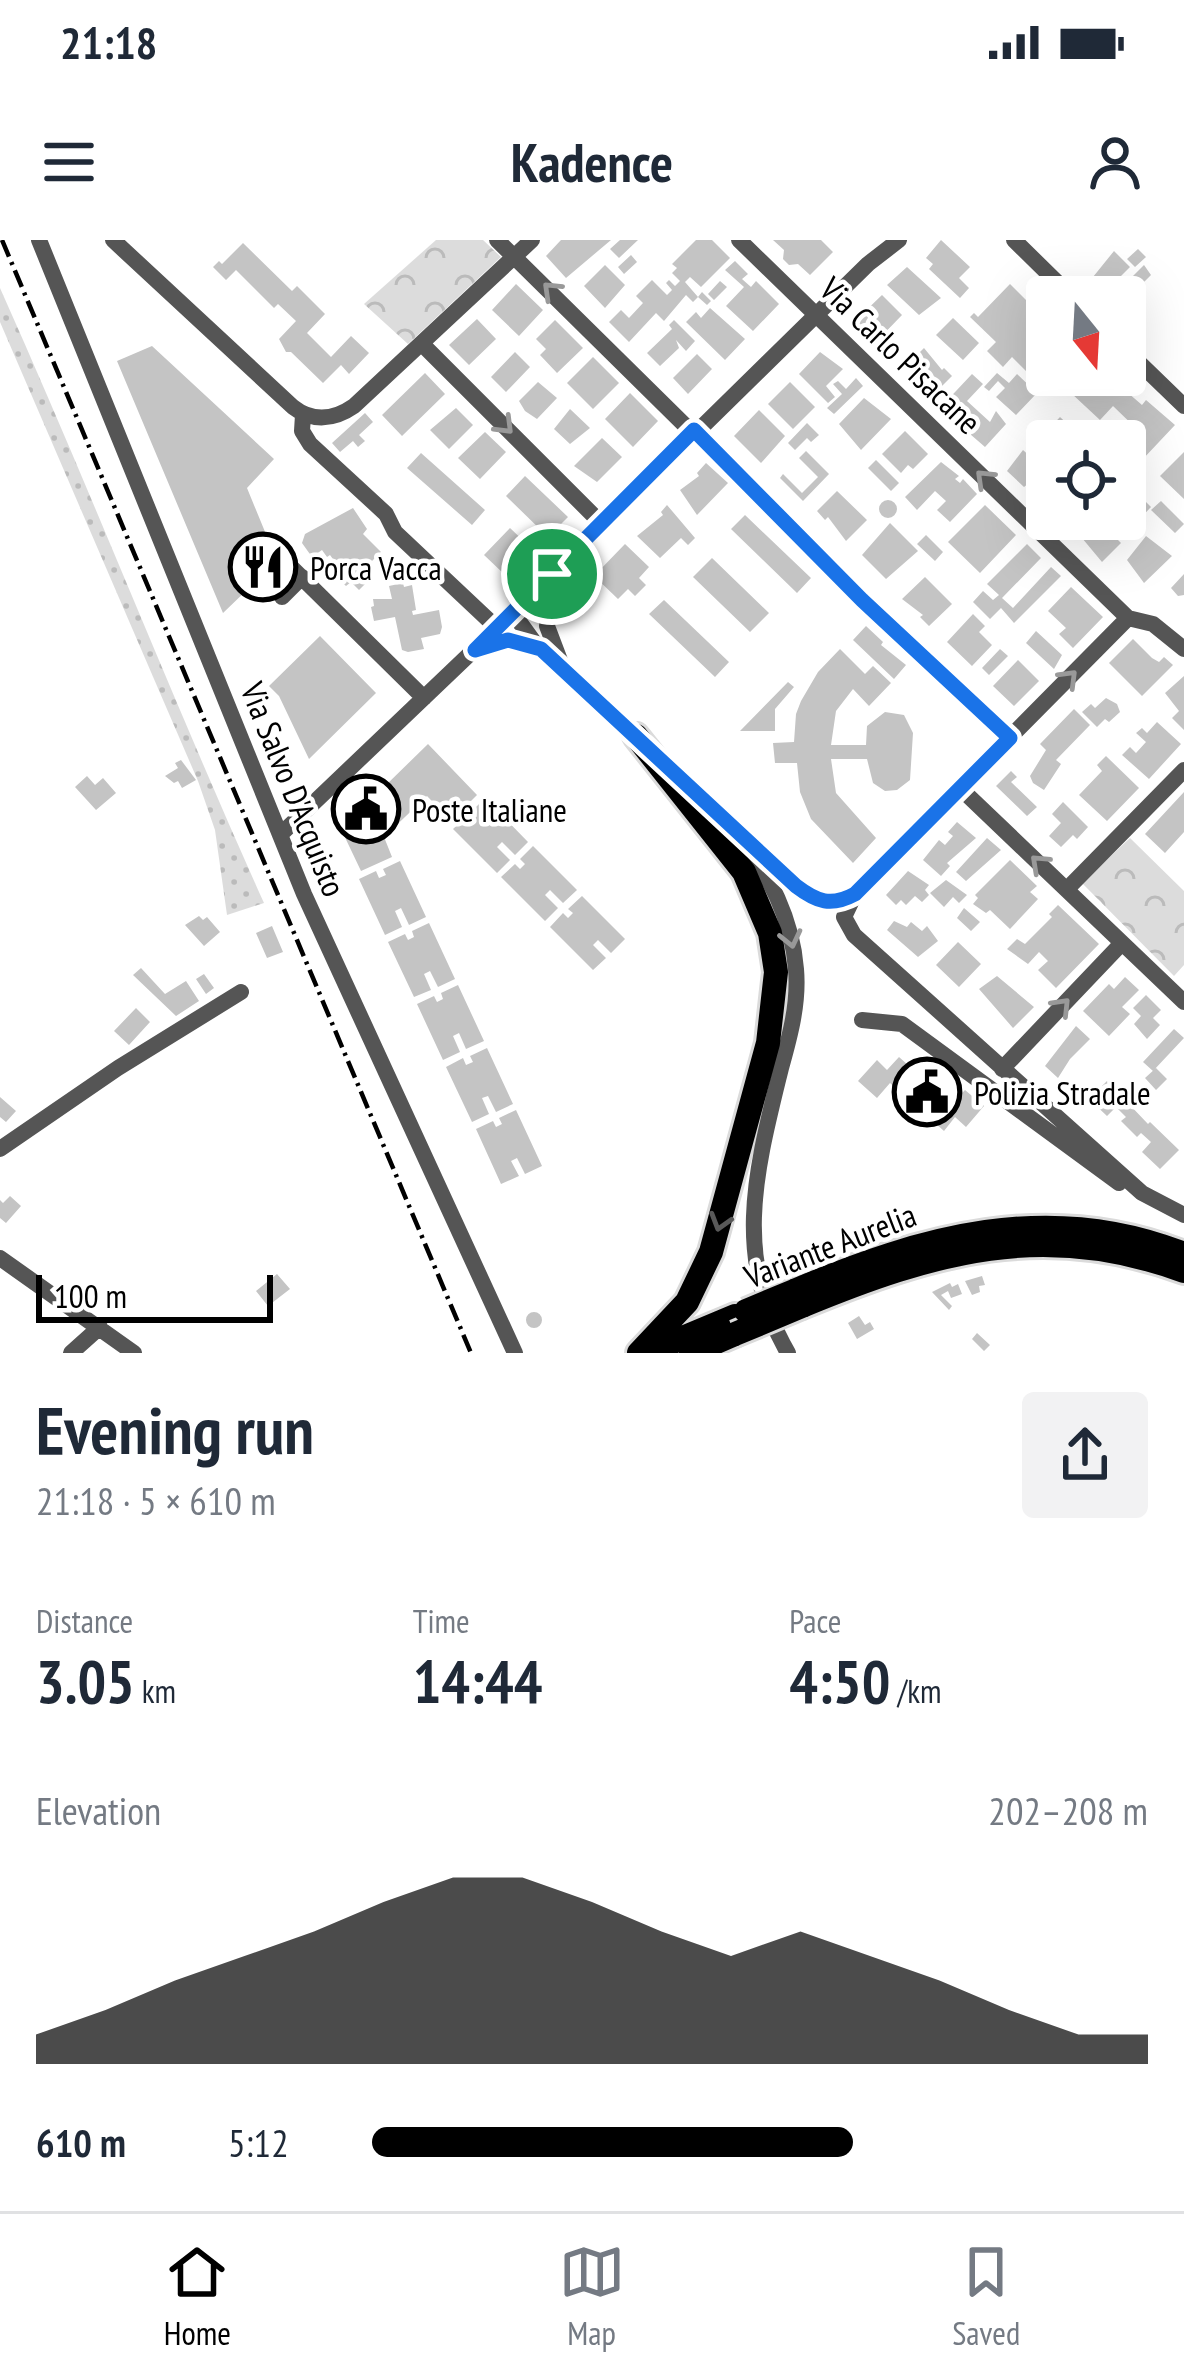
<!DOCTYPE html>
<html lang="en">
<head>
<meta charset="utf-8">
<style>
	:root { --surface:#fff; --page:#f2f2f3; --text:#1f2937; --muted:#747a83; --line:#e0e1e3; --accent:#000 }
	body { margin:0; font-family:"PT Sans Narrow",sans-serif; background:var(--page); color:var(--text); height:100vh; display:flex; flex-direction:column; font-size:45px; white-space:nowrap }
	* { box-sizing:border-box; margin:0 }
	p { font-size:39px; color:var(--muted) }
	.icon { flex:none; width:66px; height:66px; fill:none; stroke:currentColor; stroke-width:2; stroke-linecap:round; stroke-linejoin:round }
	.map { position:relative; height:1113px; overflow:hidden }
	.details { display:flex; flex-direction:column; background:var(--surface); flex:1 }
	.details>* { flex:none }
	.needle { width:78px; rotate:162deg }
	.fabs { position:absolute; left:1026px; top:36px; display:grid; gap:24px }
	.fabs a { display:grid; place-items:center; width:120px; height:120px; border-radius:12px; background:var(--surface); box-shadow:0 12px 48px #0002; font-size:60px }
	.scale { position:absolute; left:36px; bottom:30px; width:237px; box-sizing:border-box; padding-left:12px; border:6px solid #000; border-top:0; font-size:33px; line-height:42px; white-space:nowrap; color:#000; -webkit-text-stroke:9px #fff; paint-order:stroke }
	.pin { position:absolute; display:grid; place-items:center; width:102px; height:102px; color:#fff; margin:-51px; border:6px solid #fff; border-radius:50%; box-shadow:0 3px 12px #0007 }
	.round { display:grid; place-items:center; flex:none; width:126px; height:126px; border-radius:12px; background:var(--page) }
	.overview { display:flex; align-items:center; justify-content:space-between; height:204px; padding:0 36px }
	h1 { font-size:66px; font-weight:800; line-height:90px }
	.stats { display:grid; grid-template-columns:repeat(3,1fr); gap:18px; height:204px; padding:12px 36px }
	.stats div { display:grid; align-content:center }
	.stats b { font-size:60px; font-weight:800 }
	.stats small { font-size:33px; font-weight:400 }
	.stats p { font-size:33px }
	.chart { height:336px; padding:24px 36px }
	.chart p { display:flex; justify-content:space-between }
	.chart svg { width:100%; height:216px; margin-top:12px; fill:var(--accent); opacity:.7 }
	ul { padding:0 36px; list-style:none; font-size:39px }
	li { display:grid; grid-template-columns:192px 144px 1fr; align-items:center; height:90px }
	li i { height:30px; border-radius:15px; background:var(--accent) }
	.status { display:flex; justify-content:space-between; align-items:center; height:84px; padding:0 60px; background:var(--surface); direction:ltr }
	.status svg { height:33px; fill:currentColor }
	header { display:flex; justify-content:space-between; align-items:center; height:156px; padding:0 36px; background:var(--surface); font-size:54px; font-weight:800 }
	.dock { display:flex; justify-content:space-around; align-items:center; height:168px; border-top:3px solid var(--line); background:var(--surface); font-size:33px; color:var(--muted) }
	.dock a { display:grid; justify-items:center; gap:6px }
	.dock .current { color:var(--accent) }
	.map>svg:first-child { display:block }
	.grass { fill:url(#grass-dots) }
	.park { fill:url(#park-crowns) }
	.building { fill:#c4c4c4 }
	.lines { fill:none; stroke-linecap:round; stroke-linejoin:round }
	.highway-casing { stroke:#dbdbdb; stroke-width:30 }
	.minor { stroke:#555; stroke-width:16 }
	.highway { stroke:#000; stroke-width:24 }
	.rail { stroke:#000; stroke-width:4.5; stroke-dasharray:18 6 3 6; stroke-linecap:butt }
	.highway-bridge-casing { stroke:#dbdbdb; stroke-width:30; stroke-linecap:butt }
	.highway-bridge { stroke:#000; stroke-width:24 }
	.oneway { stroke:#999 }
	.oneway2 { stroke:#595959 }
	.route-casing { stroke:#fff; stroke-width:24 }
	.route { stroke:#1a73e8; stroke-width:15 }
	.labels { text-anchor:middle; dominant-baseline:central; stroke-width:9; stroke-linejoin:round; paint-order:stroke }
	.street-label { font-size:33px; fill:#000; stroke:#fff }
	.poi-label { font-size:33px; fill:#000; stroke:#fff; text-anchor:start }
</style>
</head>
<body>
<div class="status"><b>21:18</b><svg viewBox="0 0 49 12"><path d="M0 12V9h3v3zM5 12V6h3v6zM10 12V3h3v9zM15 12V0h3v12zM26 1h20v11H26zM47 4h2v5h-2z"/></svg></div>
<header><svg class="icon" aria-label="menu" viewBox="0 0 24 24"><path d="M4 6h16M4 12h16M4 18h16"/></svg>Kadence<svg class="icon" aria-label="person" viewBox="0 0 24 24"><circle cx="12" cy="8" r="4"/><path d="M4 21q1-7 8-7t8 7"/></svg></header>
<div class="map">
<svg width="1184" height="1113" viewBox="0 0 1184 1113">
	<defs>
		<pattern id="grass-dots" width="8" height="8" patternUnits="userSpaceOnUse" patternTransform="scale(3)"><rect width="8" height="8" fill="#dcdcdc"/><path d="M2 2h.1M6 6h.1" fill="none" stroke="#bbb" stroke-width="1.8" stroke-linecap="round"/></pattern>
		<pattern id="park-crowns" width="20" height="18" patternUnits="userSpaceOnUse" patternTransform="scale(3)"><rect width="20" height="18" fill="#dcdcdc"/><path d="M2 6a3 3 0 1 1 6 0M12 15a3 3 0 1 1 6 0" fill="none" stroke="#bbb"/></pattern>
	</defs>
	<rect width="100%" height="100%" fill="#fff"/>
	<path class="grass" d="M0 48C91 251 172 459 264 663L227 675 215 590 198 541 0 82Z"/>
	<path class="park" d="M436 0H483L501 17 408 104 364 64Z
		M1130 598 1184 651V725L1174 736 1082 643Z"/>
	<path class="building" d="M561 0H611L566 38 546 16Z
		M620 0H638L619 18 610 9Z
		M696 0H712L730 18 701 47 690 37 685 42 698 57 702 52 711 61 707 65 698 57 693 62 686 55 664 81 656 73 629 102 609 82 621 70 629 78 643 63 636 56 652 40 667 55 672 50 666 43 669 40 675 46 680 41 672 33 677 28 672 24Z
		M773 0H821L833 12 810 35 798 24 789 25 783 19 784 10Z
		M941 0 970 27 959 38 969 48 960 58 929 29 933 24 926 18Z
		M243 3 292 51 297 46 325 74 307 93 331 117 351 96 369 113 349 134 341 125 323 143 291 112H286L279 99 296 81 278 64 274 68 236 30 226 40 213 27 219 21 222 24Z
		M1138 9 1146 17 1135 27 1127 19Z
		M1114 11 1130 27 1108 49 1093 37Z
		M631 15 637 22 624 34 618 27Z
		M735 21 748 34 742 39 751 47 756 41 779 64 753 91 726 66 744 47 725 30Z
		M605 25 625 45 605 68 584 46Z
		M1144 25 1151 35 1137 49 1128 41Z
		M907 27 941 58 919 75 887 45Z
		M720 41 727 47 714 60 708 54Z
		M516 44 543 70 519 96 492 70Z
		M1010 44 1036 70 1045 61 1047 63V115L1029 134 1012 117 1003 127 987 111 996 102 970 77 974 73 978 77Z
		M882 55 902 75 875 103 854 82Z
		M710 68 745 99 725 120 686 82 696 72 701 78Z
		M953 78 979 103 963 120 936 95Z
		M477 79 496 99 469 125 449 105Z
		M555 80 583 108 557 133 540 115 546 109 536 99Z
		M674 80 695 101 686 111 676 100 679 108 660 126 647 113 672 89 669 85Z
		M887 97 902 111 893 120 879 106Z
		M152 106 274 219 247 248 277 321 223 373 117 121Z
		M924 108 942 130 944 128 952 136 933 155 905 127Z
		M515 112 530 127 506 152 491 137Z
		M820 112 843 129 826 146 835 157 828 163 799 134Z
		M697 114 712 129 688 154 673 138Z
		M593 117 619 143 593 169 567 143Z
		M425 133 445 154 402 196 382 175Z
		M997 133 1009 143 1017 134 1037 153 1016 175 996 157 1005 148 998 141 989 151 984 147Z
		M972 134 983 144 967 161 990 182 996 171 1006 184 985 207 940 168Z
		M1087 135H1124L1134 145 1127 152 1142 165 1146 160 1175 185 1142 220 1125 202 1131 196 1137 201 1143 195 1113 166 1100 180 1071 153Z
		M856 138 863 146 834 174 827 168 842 154 833 144 838 141 846 149Z
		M538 142 557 158 537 179 525 171 519 161Z
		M790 142 815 167 793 189 768 164Z
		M630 153 658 181 633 207 605 179Z
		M864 158 891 179 861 210 839 184Z
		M456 168 473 185 449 209 430 190Z
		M570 169 590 188 570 204 554 189Z
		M759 170 785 196 761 223 734 196Z
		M365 173 373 182 359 195 365 201 358 207 353 201 340 212 332 203Z
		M1060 177 1080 196 1075 201H1047L1042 196Z
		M807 183 819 195 811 202 807 198 795 210 788 203Z
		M905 191 928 214 913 229 908 225 901 233 882 214Z
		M485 192 506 212 480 239 458 218Z
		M602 198 622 217 597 242 574 226Z
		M1023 210 1045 230 1024 247 1007 231Z
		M806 211 829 234 803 261 780 238 783 234 802 253 818 237 799 218Z
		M1184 212V259L1160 236Z
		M421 213 485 270 472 285 407 228Z
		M876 220 899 243 891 251 868 228Z
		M941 222 959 236 955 239 960 243 963 239 977 254 950 282 937 270 946 261 935 251 917 270 905 257Z
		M706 223 728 243 697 275 680 250 699 236 697 233Z
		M525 236 568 277 548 297 506 256Z
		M1132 248 1151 267 1131 288 1122 279H1125V255Z
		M837 251 867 280 846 301 828 277 825 280 817 271Z
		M879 269a9 9 0 1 1 18 0a9 9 0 1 1-18 0Z
		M1161 261 1184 284 1175 293 1151 270Z
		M667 265 695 298 688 305 681 298 660 318 637 296 663 275 661 272Z
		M985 265 1016 295 980 333 948 302Z
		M353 268 367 289 363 294 381 312 365 328 373 336 359 350 351 342 346 346 331 331 338 326 330 315 327 317 322 310 312 317 302 303 305 294Z
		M745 275 811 338 797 353 731 289Z
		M1099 281 1121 303 1102 322 1082 298Z
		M890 283 918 311 886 339 862 315Z
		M510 288 530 307 504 334 484 315Z
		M926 295 943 312 935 321 917 304Z
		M1146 296 1172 316 1144 343 1127 320Z
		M625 304 649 327 639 338 646 345 635 356 628 349 618 359 594 336Z
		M1027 304 1041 318 1002 358 1013 368 1051 327 1061 336 1014 383 1001 368 990 379 973 362 983 351 993 360 999 355 987 344Z
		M712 318 769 373 750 392 693 337Z
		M1184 334V355L1178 356 1171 348Z
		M925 337 952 364 929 386 920 377 923 375 902 359Z
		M403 343 404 347 412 345 416 370 412 371 413 375 439 370 442 387 440 394 421 398 424 409 408 412 402 410 395 377 374 381 371 367 374 366 373 359H392L389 346Z
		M1071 347 1103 377 1073 408 1059 394 1066 388 1048 371Z
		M664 360 729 422 715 437 649 374Z
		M973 374 985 386 979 392 992 405 972 426 947 402Z
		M866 386 883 402 881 405 906 425 894 439 853 400Z
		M1036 391 1062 415 1054 429 1026 403Z
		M320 396 376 453 309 519 279 456 269 446Z
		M1133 399 1152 418 1159 422 1164 417 1173 425 1142 456 1109 423Z
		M840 409 865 434 873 426 891 443 869 466 853 449 836 471 831 505H866L867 486 885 472 904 475 913 493 910 540 897 550 885 551 873 543 867 519H831L836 553 876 598 853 623 811 579 800 552 797 523H775L773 503 794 502 796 474 801 461 818 432Z
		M1000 409 1008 416 989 435 982 428Z
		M1018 420 1039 441 1014 466 993 446Z
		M1184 436V490L1172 478 1179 471 1165 453Z
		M788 442 794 447 775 469V491H740Z
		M1106 458 1117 464 1120 472 1109 482 1105 479 1097 487 1082 472 1091 464 1095 468Z
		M1074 469 1090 485 1056 520 1061 524 1044 550 1033 543 1030 536 1046 510 1040 504Z
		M1157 482 1181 504 1149 539 1122 515 1130 507 1136 513 1146 502 1136 493 1142 488 1147 493Z
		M428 504 477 555 451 581 427 556 384 597 392 617 361 631 341 589Z
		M1106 516 1139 548 1107 581 1079 555 1102 531 1097 525Z
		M181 520 196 540 182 548 178 541 174 543 165 536 178 528 175 523Z
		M1011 531 1017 537 1011 542 1037 567 1027 576 996 546Z
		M87 536 95 545 103 538 116 553 96 570 75 547Z
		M1184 552V592L1165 613 1145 594Z
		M485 558 528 602 515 615 502 602 497 607 510 620 497 633 453 589 467 576 472 581 477 576 472 571Z
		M1063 562 1088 587 1077 599 1073 595 1061 607 1049 596 1061 583 1052 574Z
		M957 582 976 598 947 623 950 626 941 636 923 620 939 600 945 605 953 596 948 592Z
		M987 598 1001 610 966 641 956 632Z
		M533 606 577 650 563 663 550 650 545 655 558 668 545 681 501 637 515 624 520 629 525 624 520 619Z
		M1010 620 1037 646 1030 652 1038 659 1010 689 990 670 986 673 973 664 978 658 975 655Z
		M400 621 426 677 409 685 401 668 395 671 402 687 385 695 359 639 376 631 379 638 386 635 383 629Z
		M908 631 929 645 925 650 929 655 922 662 915 656 906 665 901 660 896 665 886 655Z
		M946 640 967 655 959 663 953 657 944 667 930 653Z
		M582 656 625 699 611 713 598 700 593 705 606 718 593 730 550 687 563 673 568 678 573 673 568 669Z
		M1058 665 1099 704 1056 748 1038 730 1048 721 1039 712 1028 724 1007 709 1017 699 1025 704 1052 677 1049 674Z
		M964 668 980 682 971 691 957 678Z
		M199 676 203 680 207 677 220 692 204 706 185 685Z
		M894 681 907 687 911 682 922 691 927 686 938 701 918 717 887 690Z
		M429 683 455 739 438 747 430 731 424 734 431 750 414 757 388 702 405 694 408 700 414 697 412 691Z
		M272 686 283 712 267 718 256 693Z
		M958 702 981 724 959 747 936 725Z
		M141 728 165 754 186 741 199 761 176 776 133 735Z
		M204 734 214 748 206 754 196 739Z
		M997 736 1034 767 1013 788 979 749Z
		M1125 737 1139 750 1122 767 1130 774 1109 796 1083 771 1109 744 1114 749Z
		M458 745 484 801 466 809 459 793 453 796 460 812 443 820 417 764 434 756 437 762 443 759 441 753Z
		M1146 755 1161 770 1153 778 1160 785 1147 799 1134 784 1141 776 1133 768Z
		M136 768 150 782 129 805 114 791Z
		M1076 786 1090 799 1070 819 1058 838 1045 826Z
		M1174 789 1184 798 1153 831 1143 822Z
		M487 808 513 864 496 872 488 856 482 858 489 874 472 882 446 827 463 818 466 825 473 822 470 816Z
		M899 817 952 864 965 850 984 866 966 887 955 877 944 891 890 843 877 858 858 841 877 820 887 830Z
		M1156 828 1167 839 1156 850 1145 838Z
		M1107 841 1148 884 1150 882 1179 910 1160 929 1142 912 1151 902 1141 893 1137 897 1121 881 1126 877 1116 867 1107 876 1089 859Z
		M0 857 16 871 6 882 0 877Z
		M516 870 542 926 525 934 517 918 511 921 519 936 501 944 476 889 493 881 496 887 502 884 499 878Z
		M10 956 21 966 6 983 0 978V960L3 963Z
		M277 1034 290 1049 268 1066 256 1051Z
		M982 1036 985 1045 979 1046 980 1052 972 1055 965 1041Z
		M950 1043 952 1047 958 1044 962 1054 951 1058 948 1051 941 1055 952 1066 949 1070 932 1052Z
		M526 1080a8 8 0 1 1 16 0a8 8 0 1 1-16 0Z
		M859 1076 865 1085 870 1082 874 1089 857 1099 848 1083Z
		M977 1093 990 1105 984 1111 972 1099Z"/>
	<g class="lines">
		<defs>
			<path id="highway" d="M636 496 744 632 770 693 776 732 768 803 711 1012 687 1062 639 1113
				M794 1051C921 997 1049 960 1184 1014
				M802 1066C933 1012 1044 979 1184 1031
				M649 1112 735 1076
				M691 1113 735 1094"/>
		</defs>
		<use href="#highway" class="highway-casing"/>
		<path class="minor" d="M39 0 304 654 515 1113
			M113 0 293 167C312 182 334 180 354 166L532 0
			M497 0 862 360 1010 498
			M739 0 1128 378 1153 384 1184 409
			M1014 0 1072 57
			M422 104 601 283
			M1125 109 1184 166
			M303 175 302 191 310 204 386 274 395 292 497 388
			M289 325 424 458
			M552 334 547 386 561 423
			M282 357 302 337
			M513 373 534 402 644 503
			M1128 378 855 654 844 677 854 695 1142 953 1184 975
			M481 407 512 401 537 407
			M680 537 796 646 817 660 836 664 855 654
			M960 548 1184 762
			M280 595 497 388 868 24 899 0
			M741 595C769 637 792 677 796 729 799 763 790 796 781 828 756 930 732 1016 788 1113
			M1067 649 1184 530
			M862 780 902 784 1119 943
			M1002 829 1122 703
			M0 909 118 828 241 752
			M0 1018 134 1113
			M71 1113 100 1087"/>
		<use href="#highway" class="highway"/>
		<path class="rail" d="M2 0 471 1113"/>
		<defs>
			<path id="highway-bridge" d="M746 1071 794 1051
				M735 1094 802 1066"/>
		</defs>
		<use href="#highway-bridge" class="highway-bridge-casing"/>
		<use href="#highway-bridge" class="highway-bridge"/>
	</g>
	<defs><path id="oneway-chevron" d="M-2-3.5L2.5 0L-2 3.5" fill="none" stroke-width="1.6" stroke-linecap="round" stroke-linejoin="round" transform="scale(3)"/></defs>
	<g class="oneway">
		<use href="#oneway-chevron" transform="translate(551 50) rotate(-136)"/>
		<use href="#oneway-chevron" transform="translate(505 186) rotate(45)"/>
		<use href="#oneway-chevron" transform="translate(984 238) rotate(-136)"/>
		<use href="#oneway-chevron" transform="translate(1069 438) rotate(-45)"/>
		<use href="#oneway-chevron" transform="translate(1039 623) rotate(-137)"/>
		<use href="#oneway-chevron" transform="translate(791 699) rotate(77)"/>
		<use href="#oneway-chevron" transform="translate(1062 766) rotate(-46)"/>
	</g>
	<use class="oneway2" href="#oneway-chevron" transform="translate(720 982) rotate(107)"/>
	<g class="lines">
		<defs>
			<path id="route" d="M694 190 862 360 1010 498 855 654C831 667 817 662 796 646L541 409 508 400 475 410Z"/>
		</defs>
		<use href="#route" class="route-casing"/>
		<use href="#route" class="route"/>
	</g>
	<defs>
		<symbol id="restaurant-ring" viewBox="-11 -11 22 22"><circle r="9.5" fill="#fff" stroke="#000" stroke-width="1.5"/><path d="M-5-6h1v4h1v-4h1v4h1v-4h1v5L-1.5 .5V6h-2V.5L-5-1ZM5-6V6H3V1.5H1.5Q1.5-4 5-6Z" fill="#000"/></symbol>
		<symbol id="civic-ring" viewBox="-11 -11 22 22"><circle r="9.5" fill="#fff" stroke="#000" stroke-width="1.5"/><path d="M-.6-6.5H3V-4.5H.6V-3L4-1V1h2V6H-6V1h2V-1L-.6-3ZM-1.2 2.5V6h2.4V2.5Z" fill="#000"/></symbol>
	</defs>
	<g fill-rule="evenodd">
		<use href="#restaurant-ring" x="225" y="289" width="76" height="76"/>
		<use href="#civic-ring" x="328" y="531" width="76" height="76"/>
		<use href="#civic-ring" x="889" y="814" width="76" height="76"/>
	</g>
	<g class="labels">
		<g class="street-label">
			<text transform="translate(901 115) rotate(44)">Via Carlo Pisacane</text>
			<text transform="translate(294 549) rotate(68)">Via Salvo D'Acquisto</text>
			<text transform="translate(830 1005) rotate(-21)">Variante Aurelia</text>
		</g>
		<g class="poi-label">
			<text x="310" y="327">Porca Vacca</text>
			<text x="412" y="569">Poste Italiane</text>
			<text x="974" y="852">Polizia Stradale</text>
		</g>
	</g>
</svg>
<div class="fabs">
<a><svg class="needle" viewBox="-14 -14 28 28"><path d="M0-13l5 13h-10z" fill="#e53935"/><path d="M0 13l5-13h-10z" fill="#747a83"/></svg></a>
<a><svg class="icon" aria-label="locate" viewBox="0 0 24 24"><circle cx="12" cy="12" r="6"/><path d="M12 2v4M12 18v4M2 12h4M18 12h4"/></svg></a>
</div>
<div class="scale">100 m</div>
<div class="pin" style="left:552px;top:334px;background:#1e9e55"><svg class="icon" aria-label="arrive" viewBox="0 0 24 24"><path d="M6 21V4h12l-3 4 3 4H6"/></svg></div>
</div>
<section class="details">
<div class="overview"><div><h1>Evening run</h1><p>21:18 · 5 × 610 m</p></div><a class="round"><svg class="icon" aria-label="share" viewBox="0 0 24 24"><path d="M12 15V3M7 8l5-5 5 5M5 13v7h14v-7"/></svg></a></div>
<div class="stats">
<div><p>Distance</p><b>3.05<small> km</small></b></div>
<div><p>Time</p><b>14:44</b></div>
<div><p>Pace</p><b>4:50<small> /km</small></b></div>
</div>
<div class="chart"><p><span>Elevation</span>202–208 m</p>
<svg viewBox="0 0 160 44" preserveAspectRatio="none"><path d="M0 44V38L10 33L20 27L30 22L40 17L50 11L60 6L70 6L80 11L90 17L100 22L110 17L120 22L130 27L140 33L150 38L160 38V44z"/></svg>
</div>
<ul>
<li><b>610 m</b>5:12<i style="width:62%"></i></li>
</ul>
</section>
<nav class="dock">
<a class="current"><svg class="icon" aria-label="home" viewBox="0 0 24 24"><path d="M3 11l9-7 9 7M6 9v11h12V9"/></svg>Home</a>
<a><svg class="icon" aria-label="map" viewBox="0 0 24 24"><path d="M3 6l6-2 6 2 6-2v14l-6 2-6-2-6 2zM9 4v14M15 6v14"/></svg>Map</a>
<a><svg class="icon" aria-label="saved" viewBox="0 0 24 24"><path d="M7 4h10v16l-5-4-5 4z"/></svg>Saved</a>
</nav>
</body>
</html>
